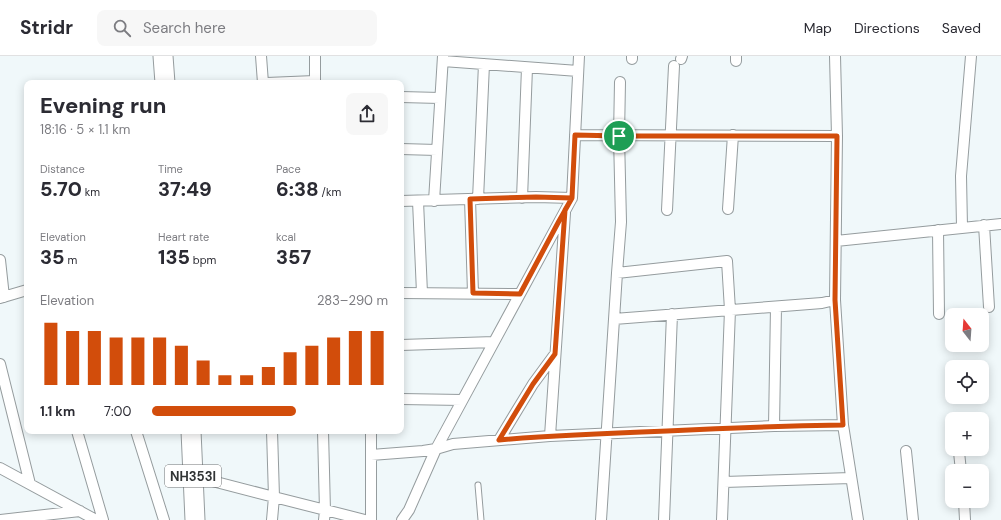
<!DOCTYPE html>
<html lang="en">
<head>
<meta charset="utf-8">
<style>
	:root { --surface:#fff; --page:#f7f7f7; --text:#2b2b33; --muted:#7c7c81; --line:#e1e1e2; --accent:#d24d0b }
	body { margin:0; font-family:"DM Sans",sans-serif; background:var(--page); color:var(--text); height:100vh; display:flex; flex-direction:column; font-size:15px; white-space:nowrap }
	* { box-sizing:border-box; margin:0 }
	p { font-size:13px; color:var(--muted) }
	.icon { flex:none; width:22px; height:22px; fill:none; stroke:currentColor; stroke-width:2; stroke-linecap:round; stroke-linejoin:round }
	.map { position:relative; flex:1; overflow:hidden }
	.side { position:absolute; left:24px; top:24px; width:380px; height:354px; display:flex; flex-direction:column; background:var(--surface); border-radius:8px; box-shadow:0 2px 10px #0003 }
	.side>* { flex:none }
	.needle { width:26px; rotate:343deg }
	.tools { position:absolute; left:945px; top:252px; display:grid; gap:8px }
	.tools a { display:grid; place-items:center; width:44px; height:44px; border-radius:8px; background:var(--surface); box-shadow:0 2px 10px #0003; font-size:20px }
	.pin { position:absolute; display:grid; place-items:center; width:34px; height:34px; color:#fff; margin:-17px; border:2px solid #fff; border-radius:50%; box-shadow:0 1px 4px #0007 }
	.round { display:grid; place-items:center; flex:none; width:42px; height:42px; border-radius:8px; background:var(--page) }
	.overview { display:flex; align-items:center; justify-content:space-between; height:68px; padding:0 16px }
	h1 { font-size:22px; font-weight:800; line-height:30px }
	.metrics { display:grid; grid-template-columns:repeat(3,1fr); gap:6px; height:68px; padding:4px 16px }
	.metrics div { display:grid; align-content:center }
	.metrics b { font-size:20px; font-weight:800 }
	.metrics small { font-size:11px; font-weight:400 }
	.metrics p { font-size:11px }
	.chart { height:112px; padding:8px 16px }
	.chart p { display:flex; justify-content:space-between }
	.chart svg { width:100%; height:72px; margin-top:4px; stroke:var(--accent); stroke-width:6 }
	ul { padding:0 16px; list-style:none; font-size:13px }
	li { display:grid; grid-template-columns:64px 48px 1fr; align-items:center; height:30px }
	li i { height:10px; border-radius:5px; background:var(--accent) }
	header { display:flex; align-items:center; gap:24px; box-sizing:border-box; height:56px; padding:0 20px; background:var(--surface); border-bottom:1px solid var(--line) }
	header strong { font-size:19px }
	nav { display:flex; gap:22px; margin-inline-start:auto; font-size:14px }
	.search { width:280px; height:36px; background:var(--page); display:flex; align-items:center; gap:10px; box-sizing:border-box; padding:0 14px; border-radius:8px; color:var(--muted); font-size:15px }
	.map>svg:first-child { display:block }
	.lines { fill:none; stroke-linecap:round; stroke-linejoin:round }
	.lane-casing { stroke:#959c9e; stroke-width:7 }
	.street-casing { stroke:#959c9e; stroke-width:12 }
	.highway-casing { stroke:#959c9e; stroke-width:21 }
	.lane { stroke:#fff; stroke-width:5 }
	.street { stroke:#fff; stroke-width:10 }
	.highway { stroke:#fff; stroke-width:19 }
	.route-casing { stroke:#fff; stroke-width:8 }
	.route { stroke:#d24d0b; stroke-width:5 }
	.labels { text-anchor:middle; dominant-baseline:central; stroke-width:3; stroke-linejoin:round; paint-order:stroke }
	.shield { fill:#fff; stroke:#6f7172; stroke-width:1 }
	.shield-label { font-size:13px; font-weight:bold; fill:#313435 }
</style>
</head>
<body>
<header>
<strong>Stridr</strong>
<div class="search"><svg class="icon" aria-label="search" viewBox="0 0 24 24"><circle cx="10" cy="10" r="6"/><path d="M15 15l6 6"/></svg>Search here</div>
<nav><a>Map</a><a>Directions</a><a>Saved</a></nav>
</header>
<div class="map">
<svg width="1001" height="464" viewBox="0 0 1001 464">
	<rect width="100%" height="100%" fill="#f0f8fa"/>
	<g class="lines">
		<defs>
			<path id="lane" d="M478 429 481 464"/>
			<path id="street" d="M261 0 263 27
				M315 0V25
				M835 0 837 80 835 244 843 369 858 464
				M632 3V0
				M681 3 682 0
				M443 5 578 15
				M736 5V0
				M620 26 619 80 621 166 617 217 727 205 730 254 722 464
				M267 27 315 25V27
				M401 41 440 42
				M575 79 837 80
				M401 93 437 94
				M522 142 527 12
				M470 143 473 237
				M478 143 484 8
				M401 145 536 141 572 142
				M418 145 422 237
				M434 145 443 0
				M728 153 733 79
				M667 154 674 10
				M984 169 989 251
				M962 171 961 120 971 0
				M938 174 939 258
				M836 185 1001 168
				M0 204 4 241
				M401 237 520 238
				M0 242 27 234
				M614 263 822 247 835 244
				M401 289 494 286
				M0 308 30 428
				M401 343 462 344
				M774 370 776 251
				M77 375 103 464
				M136 375 164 464
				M323 375 325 455 324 464
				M371 375V399L423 395 436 393 453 388 550 380 774 370 843 369
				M550 380 565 157
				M499 384 533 328 555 298
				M906 395 913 464
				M959 396 961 415
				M371 399V464
				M0 412 96 464
				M193 420 274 441 272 375
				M724 426 851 422
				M964 445 965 464
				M0 464 80 455
				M272 464 274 441 365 464
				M402 464 409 454 436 393 572 142 579 0
				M601 464 617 217
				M664 464 672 258"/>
			<path id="highway" d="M163 0 165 27
				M191 375 195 464"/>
		</defs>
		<use href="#lane" class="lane-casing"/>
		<use href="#street" class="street-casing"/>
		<use href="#highway" class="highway-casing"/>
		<use href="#lane" class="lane"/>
		<use href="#street" class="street"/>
		<use href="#highway" class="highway"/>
	</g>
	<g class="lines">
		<defs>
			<path id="route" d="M619 80 575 79 572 142 559 165 520 238 473 237 470 143 536 141 572 142 565 154 555 298 533 328 499 384C555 379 611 377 667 375 726 372 784 370 843 369L835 244 837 80H619"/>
		</defs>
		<use href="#route" class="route-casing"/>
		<use href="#route" class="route"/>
	</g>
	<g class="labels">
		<rect class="shield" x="165" y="409" width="56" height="22" rx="3"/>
		<g class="shield-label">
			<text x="193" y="420">NH353I</text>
		</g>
	</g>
</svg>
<div class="tools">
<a><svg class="needle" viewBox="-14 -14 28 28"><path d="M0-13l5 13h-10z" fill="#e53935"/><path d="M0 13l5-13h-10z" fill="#7c7c81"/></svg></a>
<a><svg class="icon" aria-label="locate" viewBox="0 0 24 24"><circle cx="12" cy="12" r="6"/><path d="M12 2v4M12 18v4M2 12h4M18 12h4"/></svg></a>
<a>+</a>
<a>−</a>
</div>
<div class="pin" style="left:619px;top:80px;background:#1e9e55"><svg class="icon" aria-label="arrive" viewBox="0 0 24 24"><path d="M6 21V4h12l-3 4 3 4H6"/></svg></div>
<section class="side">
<div class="overview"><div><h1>Evening run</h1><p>18:16 · 5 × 1.1 km</p></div><a class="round"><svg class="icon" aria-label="share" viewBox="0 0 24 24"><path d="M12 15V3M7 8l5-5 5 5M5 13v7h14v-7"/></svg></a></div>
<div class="metrics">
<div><p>Distance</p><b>5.70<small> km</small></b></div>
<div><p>Time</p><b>37:49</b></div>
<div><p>Pace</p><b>6:38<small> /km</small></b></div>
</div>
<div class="metrics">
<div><p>Elevation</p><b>35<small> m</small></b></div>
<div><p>Heart rate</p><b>135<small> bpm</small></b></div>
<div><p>kcal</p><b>357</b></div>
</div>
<div class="chart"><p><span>Elevation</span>283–290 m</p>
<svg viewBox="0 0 160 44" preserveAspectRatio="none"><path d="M5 44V6M15 44V11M25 44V11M35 44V15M45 44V15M55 44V15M65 44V20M75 44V29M85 44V38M95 44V38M105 44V33M115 44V24M125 44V20M135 44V15M145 44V11M155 44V11"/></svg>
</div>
<ul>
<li><b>1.1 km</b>7:00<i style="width:61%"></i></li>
</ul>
</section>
</div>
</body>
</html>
